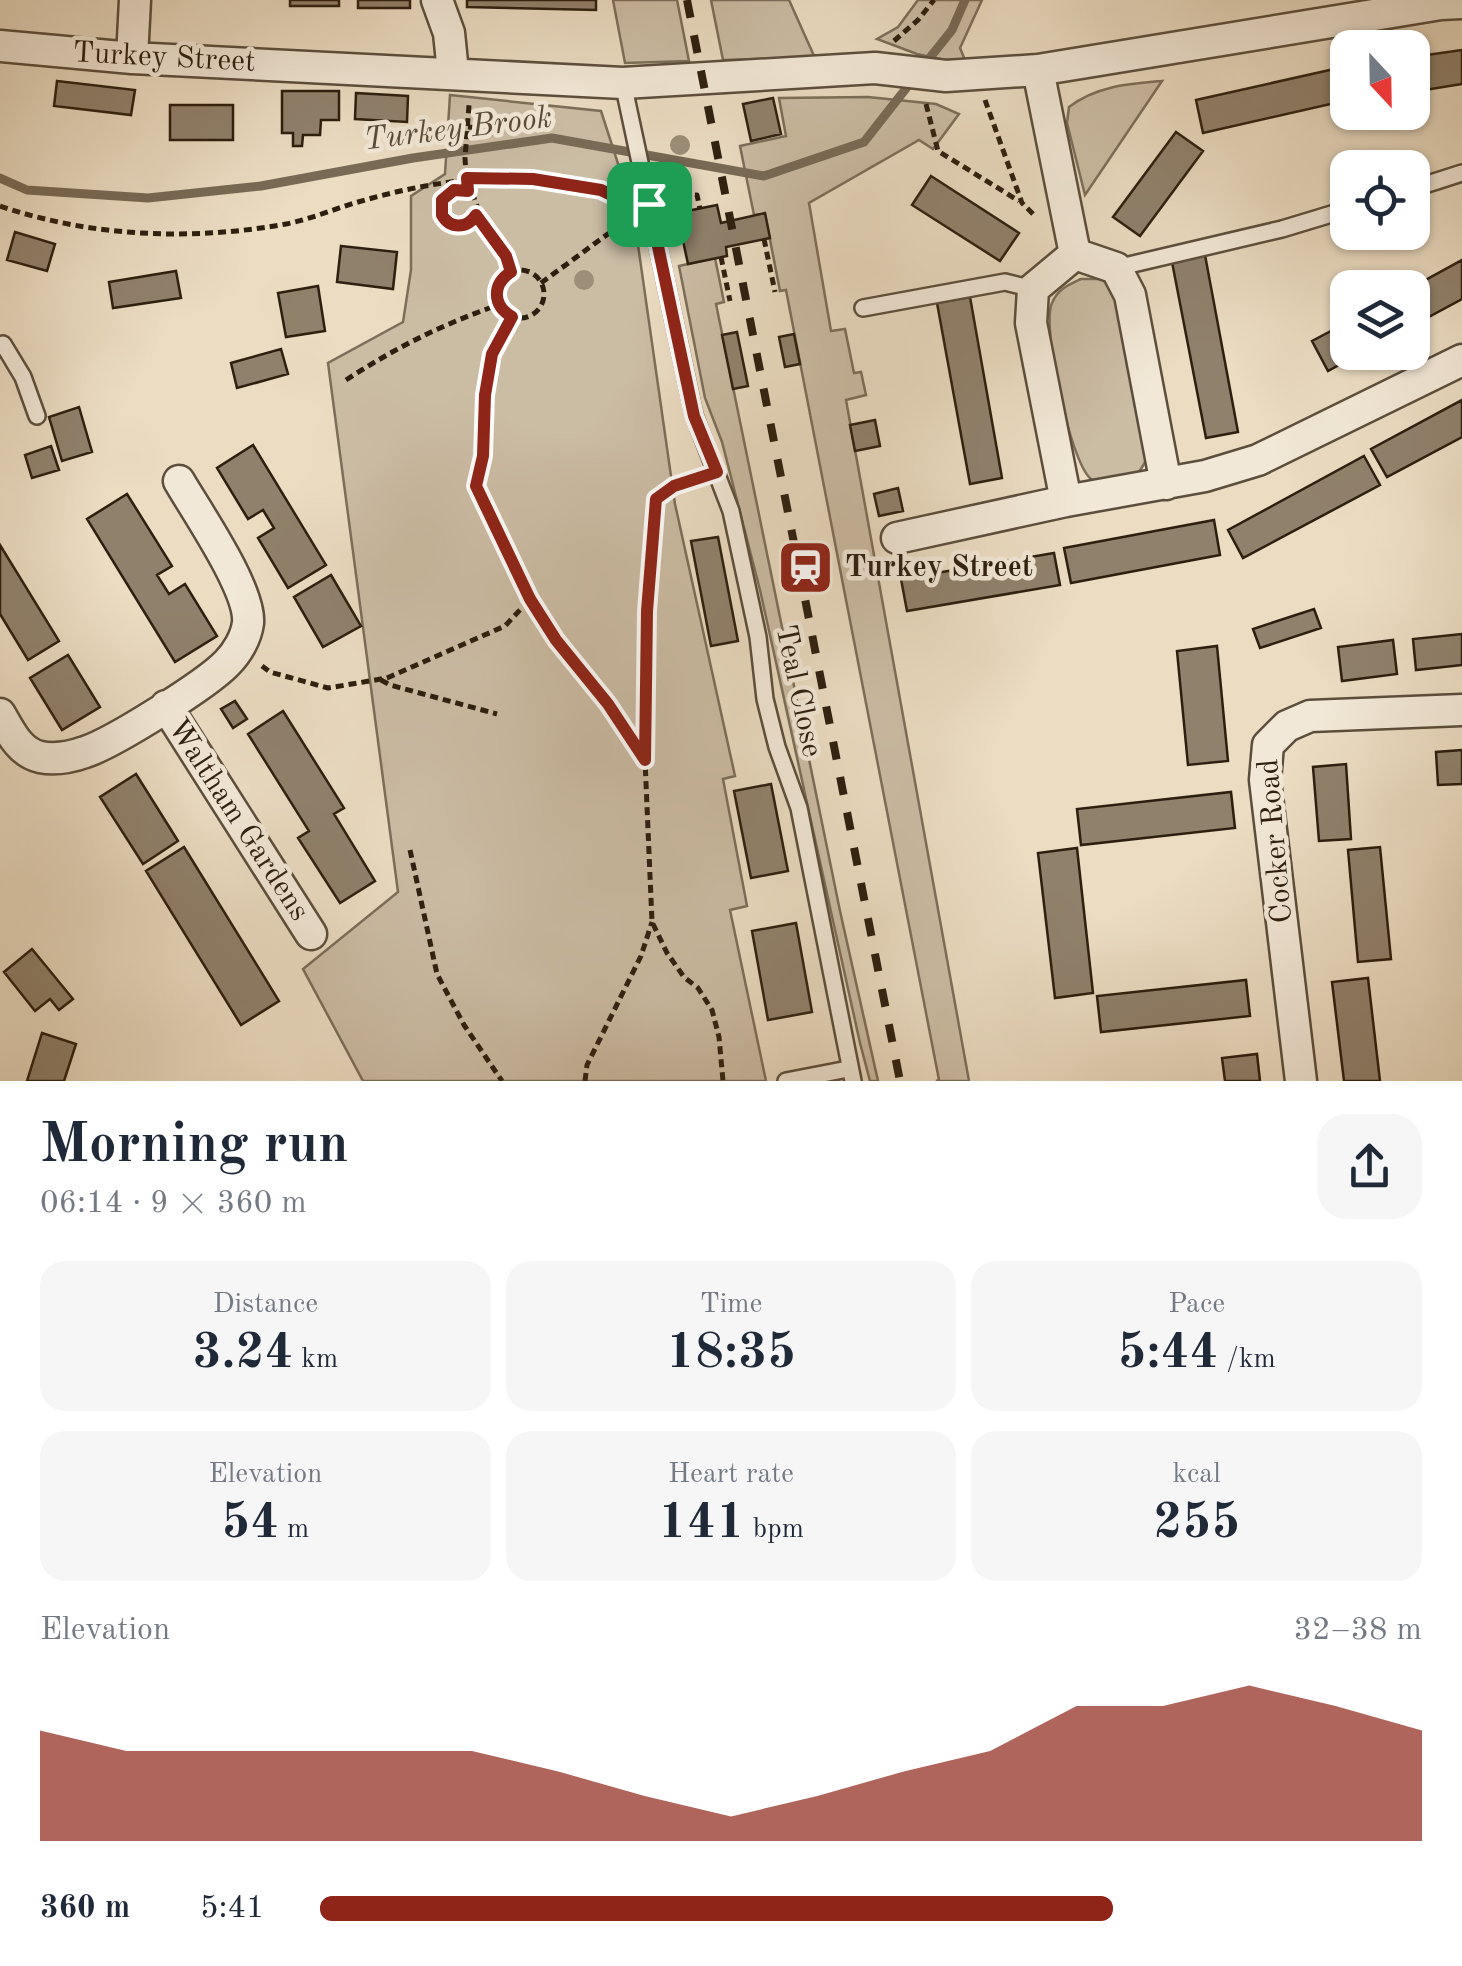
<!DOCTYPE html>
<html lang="en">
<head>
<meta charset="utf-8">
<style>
	:root { --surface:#fff; --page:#f6f6f7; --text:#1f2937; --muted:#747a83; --accent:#8f2418 }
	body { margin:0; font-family:"Old Standard TT",serif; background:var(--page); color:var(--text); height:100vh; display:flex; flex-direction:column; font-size:38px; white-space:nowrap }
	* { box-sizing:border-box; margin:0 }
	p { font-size:32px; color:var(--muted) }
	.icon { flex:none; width:55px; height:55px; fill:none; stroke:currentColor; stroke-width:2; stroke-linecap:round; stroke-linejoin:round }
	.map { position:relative; height:1081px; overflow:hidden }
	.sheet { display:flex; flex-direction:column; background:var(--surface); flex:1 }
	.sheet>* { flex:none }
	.needle { width:65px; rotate:158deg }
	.buttons { position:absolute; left:1330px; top:30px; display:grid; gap:20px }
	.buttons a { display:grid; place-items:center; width:100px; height:100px; border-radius:20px; background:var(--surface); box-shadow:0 2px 8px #0004; font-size:50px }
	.pin { position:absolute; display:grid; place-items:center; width:85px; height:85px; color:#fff; margin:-42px; border-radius:20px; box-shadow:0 5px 15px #0006 }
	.round { display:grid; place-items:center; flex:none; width:105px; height:105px; border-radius:30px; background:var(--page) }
	.overview { display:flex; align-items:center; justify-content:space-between; height:170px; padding:0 40px }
	h1 { font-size:55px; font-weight:700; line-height:75px }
	.stats { display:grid; grid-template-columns:repeat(3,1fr); gap:15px; height:170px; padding:10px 40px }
	.stats div { display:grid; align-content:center; border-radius:25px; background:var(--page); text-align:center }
	.stats b { font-size:50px; font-weight:700 }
	.stats small { font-size:28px; font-weight:400 }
	.stats p { font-size:28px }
	.chart { height:280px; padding:20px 40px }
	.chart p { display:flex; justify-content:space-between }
	.chart svg { width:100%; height:180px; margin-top:10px; fill:var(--accent); opacity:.7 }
	ul { padding:0 40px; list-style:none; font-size:32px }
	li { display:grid; grid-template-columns:160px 120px 1fr; align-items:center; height:75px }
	li i { height:25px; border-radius:12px; background:var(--accent) }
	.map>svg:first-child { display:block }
	.green { fill:#cbbca4; stroke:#7c6e5a; stroke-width:2.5 }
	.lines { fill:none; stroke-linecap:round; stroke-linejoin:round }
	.stream { stroke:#786a56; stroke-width:9 }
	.building { fill:#90816c; stroke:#2d1f0f; stroke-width:2.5 }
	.lane-casing { stroke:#5c4e3c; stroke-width:20 }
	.street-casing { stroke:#5c4e3c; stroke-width:35 }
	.path { stroke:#2d1f0f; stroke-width:5; stroke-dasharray:8 5; stroke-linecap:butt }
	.lane { stroke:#f2e8d7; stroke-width:15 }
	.street { stroke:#f2e8d7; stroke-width:30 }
	.rail { stroke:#2d1f0f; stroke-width:8; stroke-dasharray:18 18; stroke-linecap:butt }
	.tree { fill:#9c8e78 }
	.route-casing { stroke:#fff; stroke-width:20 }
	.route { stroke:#8f2418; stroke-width:12 }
	.labels { text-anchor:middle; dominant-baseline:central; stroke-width:9; stroke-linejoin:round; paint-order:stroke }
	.street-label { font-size:30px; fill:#2d1f0f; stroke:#f2e8d7 }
	.poi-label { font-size:30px; font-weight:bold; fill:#2d1f0f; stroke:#f2e8d7; text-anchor:start }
	.water-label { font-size:32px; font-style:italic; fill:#594b38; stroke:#f2e8d7 }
</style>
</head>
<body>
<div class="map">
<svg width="1462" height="1081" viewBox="0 0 1462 1081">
	<rect width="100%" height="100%" fill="#ebdcc2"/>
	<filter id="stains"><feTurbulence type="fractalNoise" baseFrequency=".002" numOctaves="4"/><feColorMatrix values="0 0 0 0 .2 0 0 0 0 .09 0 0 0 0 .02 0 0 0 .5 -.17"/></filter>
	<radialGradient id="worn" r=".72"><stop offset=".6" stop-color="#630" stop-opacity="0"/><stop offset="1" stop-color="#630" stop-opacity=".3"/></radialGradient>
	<path class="green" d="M613 0H677L689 61 625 63Z
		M711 0H789L815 58 723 60Z
		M918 0H982L960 48 967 65 917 54 877 39 898 27Z
		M1162 81 1085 195 1067 123 1069 107C1096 86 1128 84 1162 81Z
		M450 95 601 111 633 210 675 504 735 776 723 779 747 906 730 910 766 1081H363L303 969 398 892 328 363 403 322 411 270V196L445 174Z
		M868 97 936 104 959 114 933 149 919 140 809 203 831 331 845 329 854 373 861 372 866 395 846 400 969 1081H936L939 1080 786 290 780 291 765 214 754 215 740 146 786 136 779 98Z
		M715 258 724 302 716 304 840 911 878 1081H870L860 1043 760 590 722 442 705 398 679 266Z
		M1081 279H1102L1116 293 1150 451C1142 471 1135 482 1113 483 1105 483 1098 485 1091 479 1070 462 1041 326 1052 303 1058 289 1068 285 1081 279Z"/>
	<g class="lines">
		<path class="stream" d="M924 65 952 30 965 0
			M0 178 27 190 148 198 261 186 413 158 552 138 764 176 864 142 915 77"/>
	</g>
	<path class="building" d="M290 0H339V6H290Z
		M358 0H410V8H358Z
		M467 0H596V10L467 7Z
		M1462 50V84L1412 92V57Z
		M1343 67 1348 100 1203 133 1196 100Z
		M57 81 135 90 131 115 54 106Z
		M282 91H339V120H321L320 135H303L302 146H293V133H282Z
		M356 93 408 96 407 122 355 119Z
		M773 98 781 134 751 141 743 104Z
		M170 105H233V140H170Z
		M1176 132 1203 151 1140 236 1113 217Z
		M931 176 1019 233 1000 261 912 205Z
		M717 205 721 223 765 213 770 238 726 247 727 256 688 264 677 213Z
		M15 232 55 244 47 271 7 260Z
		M341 246 397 252 393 289 337 282Z
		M1205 255 1238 432 1206 438 1172 262Z
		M1462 260V299L1412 326 1411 288Z
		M176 271 181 298 113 308 109 282Z
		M318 286 325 331 286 337 278 293Z
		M970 297 1002 478 970 484 937 303Z
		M1348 322V352H1362L1328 371 1312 341Z
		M737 332 748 386 733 389 722 335Z
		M794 334 800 364 785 367 779 337Z
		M281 349 288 374 237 388 231 363Z
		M1462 400V437L1387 477 1371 449Z
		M79 407 92 452 62 461 49 417Z
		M875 420 880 446 855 451 850 425Z
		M253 445 326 565 288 588 258 538 274 528 263 510 248 519 217 468Z
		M51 446 59 470 32 478 25 455Z
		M1364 456 1380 485 1243 558 1228 530Z
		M898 488 903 511 879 516 874 494Z
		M127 494 172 566 157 575 169 594 185 584 217 636 175 662 87 519Z
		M1214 520 1220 555 1071 583 1064 548Z
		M718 537 738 641 711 646 691 541Z
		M0 545 59 641 28 660 0 614Z
		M1054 553 1060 585 907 611 901 579Z
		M331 575 361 626 323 647 294 597Z
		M1314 609 1321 628 1260 648 1253 629Z
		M1462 634V665L1416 670 1413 639Z
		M1393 640 1397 674 1342 681 1338 647Z
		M1217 646 1228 761 1188 765 1177 651Z
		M68 655 100 707 62 730 30 678Z
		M235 701 247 719 233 728 221 709Z
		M283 711 344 808 334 814 375 881 340 903 298 838 309 831 248 734Z
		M1462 750V784L1438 785 1436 752Z
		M1346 764 1351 839 1319 841 1313 767Z
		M136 774 178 841 143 864 100 797Z
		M771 784 788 871 751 878 734 791Z
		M1231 792 1235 828 1081 845 1077 809Z
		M184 847 279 1001 241 1025 146 871Z
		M1380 847 1391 959 1358 962 1348 850Z
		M1077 848 1093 993 1055 998 1038 853Z
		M796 923 812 1012 768 1020 752 931Z
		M32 949 73 999 59 1010 50 999 35 1011 4 972Z
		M1368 978 1380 1081H1344L1332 982Z
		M1246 980 1250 1016 1101 1032 1097 996Z
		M42 1033 76 1044 64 1081H27Z
		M1257 1054 1260 1081H1225L1222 1058Z"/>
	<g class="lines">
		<defs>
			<path id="lane" d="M623 83 694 415 731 511 758 637 765 699 777 747 799 808 853 1081
				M1412 189 1462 173
				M1116 268 1282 229 1348 209
				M863 308 1005 282 1033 289
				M3 344 23 377 37 416
				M786 1081 848 1069"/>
			<path id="street" d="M437 0 449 33 453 72
				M0 46 132 58 623 83 875 68 946 76 1038 70 1441 4 1462 3
				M132 58 135 0
				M1038 70 1075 254 1116 268 1130 295 1166 484
				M1066 501 1031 323 1033 289 1075 254
				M897 538 1066 501 1205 476 1258 460 1462 360
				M166 706 311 934
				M0 714C10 731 19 752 40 757 55 760 71 757 85 752 113 743 207 684 227 663 237 653 246 638 248 623 251 590 197 512 179 481
				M1301 1081 1265 780 1268 745 1287 726 1310 716 1462 710"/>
		</defs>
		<use href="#lane" class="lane-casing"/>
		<use href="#street" class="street-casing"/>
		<path class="path" d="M894 41 918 20 934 0
			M985 100 1022 203 1036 217
			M926 104 938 151 1019 201
			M468 127 489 128 491 134 468 135
			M467 191 465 158 469 105
			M669 196 697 195 700 209
			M0 206C91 237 191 241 286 224 311 219 334 209 358 202 444 177 543 164 627 202
			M476 215 466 225 450 224 441 215V200L454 190 473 195 477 206 476 215 506 256 511 272
			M764 239 775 292
			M721 257 730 301
			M496 294a24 24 0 1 1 48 0a24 24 0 1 1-48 0Z
			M541 283 631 217
			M512 317 492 354 485 395 483 456 476 487 530 599 557 640 608 703 645 760 652 922 667 953 684 977 698 988 712 1010 719 1037 723 1081
			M346 380C395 348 443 324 498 305
			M262 666 270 672 328 688 387 678 505 626 530 599
			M381 680 390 685 497 714
			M645 757 647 611 656 499 674 486 696 479
			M410 850 437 974 464 1025 502 1081
			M585 1081 587 1065 641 956 652 922"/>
		<use href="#lane" class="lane"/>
		<use href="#street" class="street"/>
		<path class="rail" d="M687 0 900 1081"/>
	</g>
	<g class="tree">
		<circle cx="680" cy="145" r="10"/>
		<circle cx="584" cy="280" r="10"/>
	</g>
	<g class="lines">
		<defs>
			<path id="route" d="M467 178 533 179 601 190 643 210 649 204 694 416 717 472 674 486 656 499 647 611 645 760 608 704 556 640 530 599 476 486 483 456 485 395 492 354 512 317C492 305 492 284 511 272L506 256 476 215C467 229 450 229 442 215V200L454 190 468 191Z"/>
		</defs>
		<use href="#route" class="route-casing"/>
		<use href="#route" class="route"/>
	</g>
	<defs>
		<symbol id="station-square" viewBox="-11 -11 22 22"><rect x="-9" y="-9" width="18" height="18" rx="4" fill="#8f2418" stroke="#f2e8d7"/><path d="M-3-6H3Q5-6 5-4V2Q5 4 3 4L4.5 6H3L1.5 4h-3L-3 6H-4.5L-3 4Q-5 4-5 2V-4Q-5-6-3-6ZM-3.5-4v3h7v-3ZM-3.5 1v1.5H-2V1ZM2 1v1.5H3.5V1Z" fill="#fff"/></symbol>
	</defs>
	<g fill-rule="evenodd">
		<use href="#station-square" x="774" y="536" width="63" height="63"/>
	</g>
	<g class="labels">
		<g class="street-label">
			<text transform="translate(164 58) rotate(3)">Turkey Street</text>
			<text transform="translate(798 691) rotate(78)">Teal Close</text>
			<text transform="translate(238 820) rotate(57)">Waltham Gardens</text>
			<text transform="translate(1276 841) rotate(-95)">Cocker Road</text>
		</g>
		<g class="poi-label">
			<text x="845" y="568">Turkey Street</text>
		</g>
		<g class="water-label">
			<text transform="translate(458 130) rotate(-7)">Turkey Brook</text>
		</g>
	</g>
	<rect width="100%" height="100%" filter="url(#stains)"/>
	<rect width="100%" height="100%" fill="url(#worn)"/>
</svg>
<div class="buttons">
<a><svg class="needle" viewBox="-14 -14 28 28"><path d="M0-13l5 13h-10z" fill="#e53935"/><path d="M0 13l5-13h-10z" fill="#747a83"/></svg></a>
<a><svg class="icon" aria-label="locate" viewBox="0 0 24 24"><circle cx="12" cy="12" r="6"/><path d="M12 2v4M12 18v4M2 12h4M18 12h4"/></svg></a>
<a><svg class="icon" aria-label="layers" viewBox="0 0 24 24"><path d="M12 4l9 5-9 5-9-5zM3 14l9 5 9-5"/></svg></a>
</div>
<div class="pin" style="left:649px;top:204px;background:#1e9e55"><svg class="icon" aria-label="arrive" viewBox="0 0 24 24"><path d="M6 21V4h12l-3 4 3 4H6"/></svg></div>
</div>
<section class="sheet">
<div class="overview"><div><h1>Morning run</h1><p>06:14 · 9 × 360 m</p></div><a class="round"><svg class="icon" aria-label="share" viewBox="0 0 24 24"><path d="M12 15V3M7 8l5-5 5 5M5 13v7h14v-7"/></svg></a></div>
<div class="stats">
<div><p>Distance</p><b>3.24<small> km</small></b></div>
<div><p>Time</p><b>18:35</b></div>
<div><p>Pace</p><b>5:44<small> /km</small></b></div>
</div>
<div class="stats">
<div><p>Elevation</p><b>54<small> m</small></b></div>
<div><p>Heart rate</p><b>141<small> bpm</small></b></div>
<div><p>kcal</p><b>255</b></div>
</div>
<div class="chart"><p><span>Elevation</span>32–38 m</p>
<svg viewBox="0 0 160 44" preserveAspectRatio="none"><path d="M0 44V17L10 22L20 22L30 22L40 22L50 22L60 27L70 33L80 38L90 33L100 27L110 22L120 11L130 11L140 6L150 11L160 17V44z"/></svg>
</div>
<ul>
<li><b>360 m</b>5:41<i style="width:72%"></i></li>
</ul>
</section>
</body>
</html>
